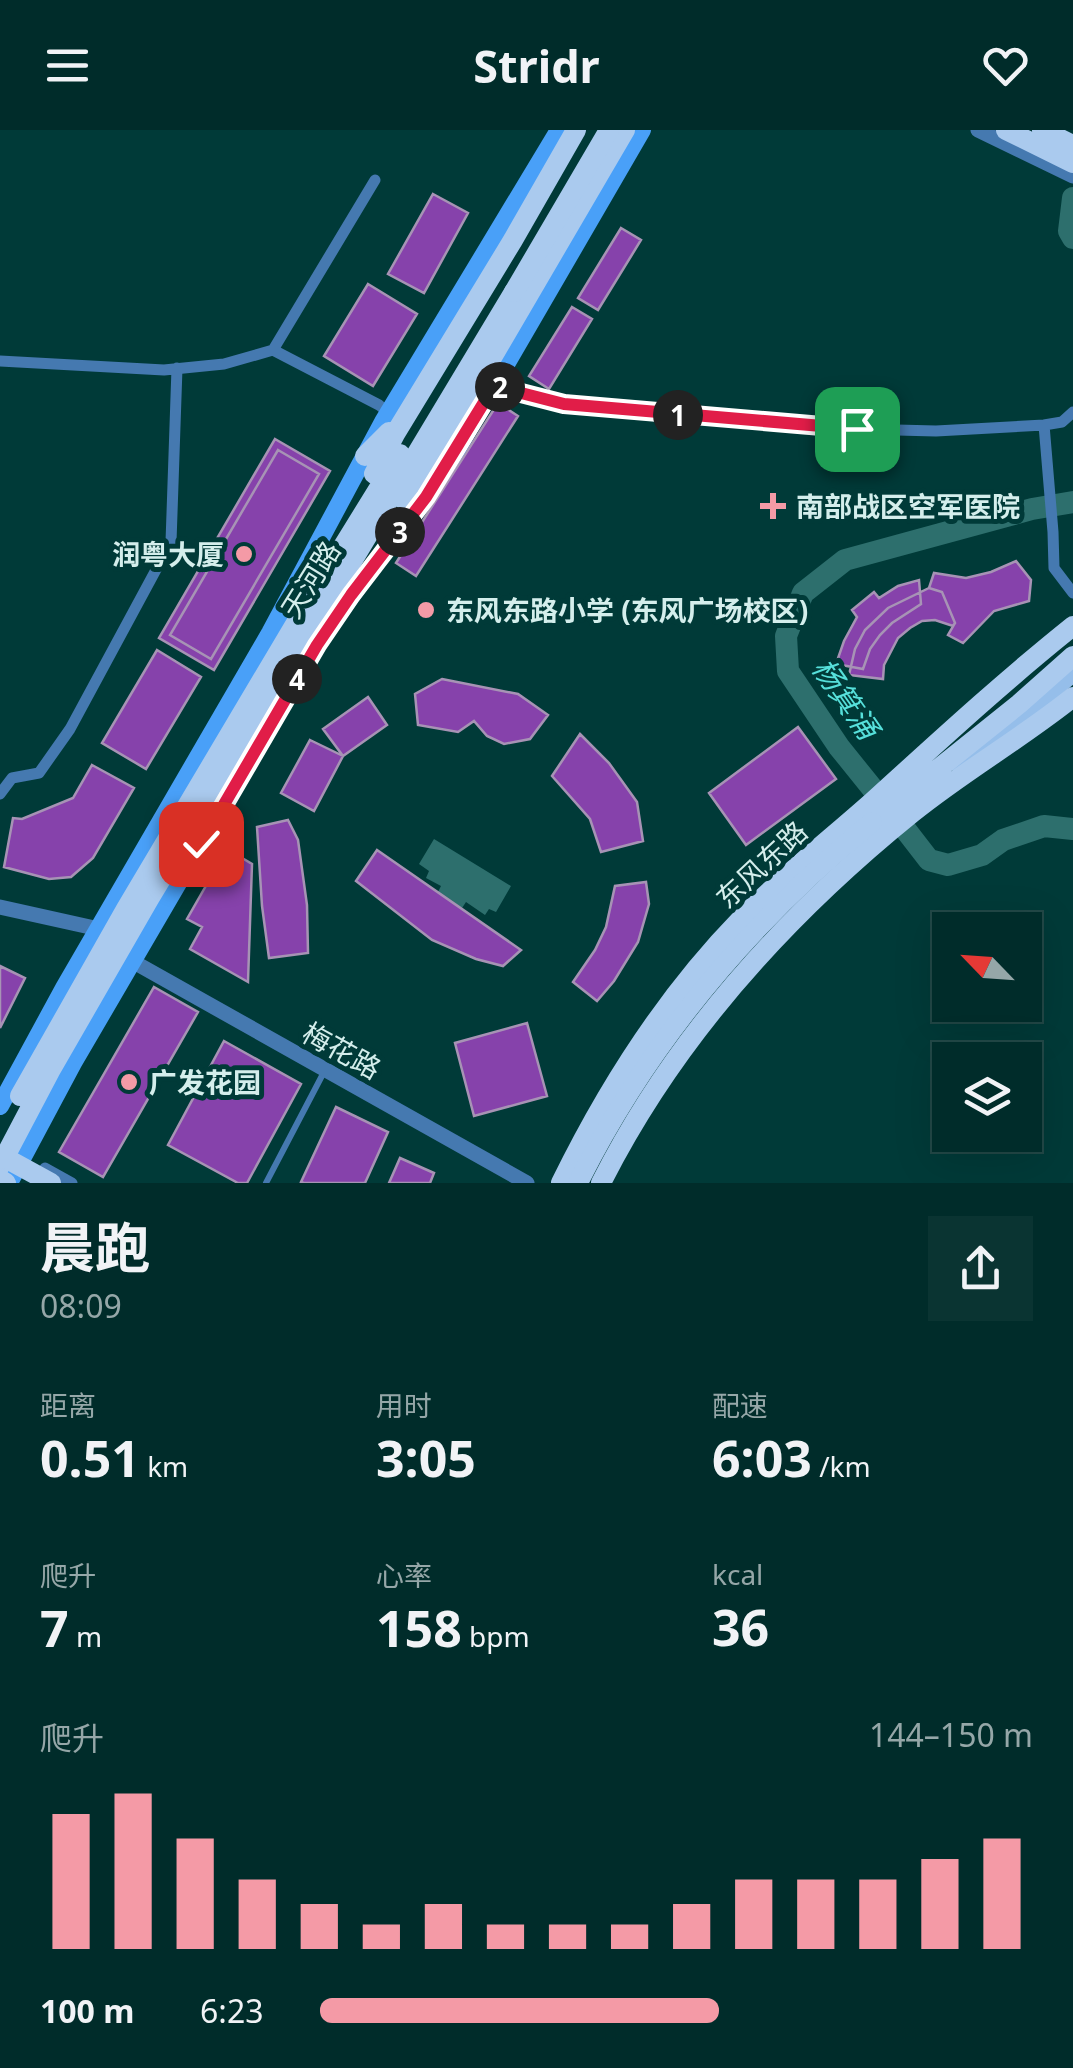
<!DOCTYPE html>
<html lang="zh">
<head>
<meta charset="utf-8">
<style>
	:root { --surface:#002c2a; --page:#0a3432; --text:#f1f3f6; --muted:#95a7a8; --line:#224847; --accent:#f49aa6 }
	body { margin:0; font-family:"Noto Sans","Noto Sans SC",sans-serif; background:var(--page); color:var(--text); height:100vh; display:flex; flex-direction:column; font-size:38px; white-space:nowrap }
	* { box-sizing:border-box; margin:0 }
	p { font-size:32px; color:var(--muted) }
	.icon { flex:none; width:55px; height:55px; fill:none; stroke:currentColor; stroke-width:2; stroke-linecap:round; stroke-linejoin:round }
	.map { position:relative; height:1053px; overflow:hidden }
	.details { display:flex; flex-direction:column; background:var(--surface); flex:1 }
	.details>* { flex:none }
	.needle { width:65px; rotate:295deg }
	.controls { position:absolute; left:932px; top:782px; display:grid; gap:20px }
	.controls a { display:grid; place-items:center; width:110px; height:110px; border-radius:0px; background:var(--surface); box-shadow:0 10px 40px #0002,0 0 0 2px var(--line); font-size:50px }
	.pin { position:absolute; display:grid; place-items:center; width:85px; height:85px; color:#fff; margin:-42px; border-radius:20px; box-shadow:0 5px 15px #0006 }
	.km { position:absolute; width:50px; height:50px; margin:-25px; border-radius:50%; background:#222; color:#fff; font-size:28px; line-height:50px; text-align:center }
	.round { display:grid; place-items:center; flex:none; width:105px; height:105px; border-radius:0px; background:var(--page) }
	.headline { display:flex; align-items:center; justify-content:space-between; height:170px; padding:0 40px }
	h1 { font-size:55px; font-weight:700; line-height:75px }
	.metrics { display:grid; grid-template-columns:repeat(3,1fr); gap:15px; height:170px; padding:10px 40px }
	.metrics div { display:grid; align-content:center }
	.metrics b { font-size:50px; font-weight:700 }
	.metrics small { font-size:28px; font-weight:400 }
	.metrics p { font-size:28px }
	.chart { height:280px; padding:20px 40px }
	.chart p { display:flex; justify-content:space-between }
	.chart svg { width:100%; height:180px; margin-top:10px; stroke:var(--accent); stroke-width:6 }
	ul { padding:0 40px; list-style:none; font-size:32px }
	li { display:grid; grid-template-columns:160px 120px 1fr; align-items:center; height:75px }
	li i { height:25px; border-radius:12px; background:var(--accent) }
	header { display:flex; justify-content:space-between; align-items:center; height:130px; padding:0 40px; background:var(--surface); font-size:45px; font-weight:700 }
	.map>svg:first-child { display:block }
	.water { fill:#2d6f6d }
	.lines { fill:none; stroke-linecap:round; stroke-linejoin:round }
	.river { stroke:#2d6f6d; stroke-width:22 }
	.building { fill:#8642ab; stroke:#a793b5; stroke-width:2.5 }
	.service { stroke:#4579b0; stroke-width:6 }
	.minor { stroke:#4579b0; stroke-width:11 }
	.tertiary { stroke:#4579b0; stroke-width:15 }
	.secondary { stroke:#49a0f8; stroke-width:18 }
	.primary { stroke:#95beea; stroke-width:18 }
	.trunk { stroke:#aacaee; stroke-width:20 }
	.trunk-bridge { stroke:#aacaee; stroke-width:20 }
	.route-casing { stroke:#fff; stroke-width:20 }
	.route { stroke:#e11d48; stroke-width:12 }
	.poi-dot { fill:#f49aa6; stroke:#003a38; stroke-width:4 }
	.labels { text-anchor:middle; dominant-baseline:central; stroke-width:10; stroke-linejoin:round; paint-order:stroke }
	.poi-label { font-size:28px; font-weight:bold; fill:#d4eeec; stroke:#003a38; text-anchor:start }
	.street-label { font-size:28px; fill:#d4eeec; stroke:#003a38 }
	.water-label { font-size:30px; font-style:italic; fill:#56e0db; stroke:#003a38 }
</style>
</head>
<body>
<header><svg class="icon" aria-label="menu" viewBox="0 0 24 24"><path d="M4 6h16M4 12h16M4 18h16"/></svg>Stridr<svg class="icon" aria-label="heart" viewBox="0 0 24 24"><path d="M12 20l-8-8c-3-5 5-10 8-4 3-6 11-1 8 4z"/></svg></header>
<div class="map">
<svg width="1073" height="1053" viewBox="0 0 1073 1053">
	<rect width="100%" height="100%" fill="#003a38"/>
	<path class="water" d="M434 709 511 756 496 782 489 779 485 785 466 772 462 778 437 764 441 756 426 748 429 741 419 734Z"/>
	<g class="lines">
		<path class="river" d="M1073 68 1069 101 1073 108
			M889 679 839 617 788 541 786 506 803 463 845 430 1032 379 1073 372
			M905 699 929 730 948 735 982 725 1003 710 1044 696 1073 699"/>
	</g>
	<path class="building" d="M433 64 468 83 424 163 388 144Z
		M621 98 641 110 598 180 578 168Z
		M368 154 417 184 373 256 324 226Z
		M572 177 592 189 549 259 529 246Z
		M498 273 518 286 416 446 396 433Z
		M275 309 330 341 214 540 159 508Z
		M278 320 319 344 211 529 170 505Z
		M1016 431 1031 450 1029 471 994 481 963 513 948 505 955 493 942 462 929 458 934 443 966 448 991 442Z
		M919 450 921 474 892 493 880 505 870 519 863 539 836 534 844 511 857 487 852 480 874 462 879 468 898 456Z
		M929 458 942 462 955 493 953 496 935 490 922 491 910 498 898 508 884 535 883 549 849 545 855 519 865 500 888 478Z
		M157 520 201 547 146 639 102 613Z
		M442 549 518 564 548 585 530 609 504 614 487 606 474 591 458 602 418 595 415 564Z
		M368 567 387 595 343 626 323 599Z
		M798 597 836 649 746 715 709 663Z
		M580 604 609 633 637 672 643 711 601 722 590 689 552 646Z
		M310 610 343 626 314 681 281 663Z
		M92 635 134 658 93 728 71 747 49 749 4 737 13 688 22 689 73 668Z
		M288 690 298 710 307 775 308 823 269 828 262 776 257 697Z
		M227 719 252 734 248 852 190 819 202 797 187 789Z
		M377 720 521 820 503 836 476 829 432 810 356 751Z
		M646 752 649 774 638 812 614 851 597 871 573 852 595 820 606 797 615 756Z
		M0 836 25 848 0 898Z
		M154 857 198 882 103 1047 59 1022Z
		M527 893 547 966 474 986 455 913Z
		M224 911 301 954 247 1053H238L168 1015Z
		M336 977 388 1002 365 1053H304L301 1052Z
		M400 1028 434 1043 430 1053H389Z"/>
	<g class="lines">
		<path class="service" d="M266 1053 325 940"/>
		<path class="minor" d="M273 220 375 50
			M0 231 164 240 224 234 273 220 379 275 389 283
			M489 253 564 274 857 299 936 301 1044 295 1062 292 1073 282
			M1044 295 1053 402 1054 438 1073 463
			M0 664 12 648 39 643 70 599 171 412 177 238
			M45 1038 72 1053"/>
		<path class="tertiary" d="M978 0 1073 46
			M0 777 99 799
			M132 831 527 1053"/>
		<path class="secondary" d="M0 976 64 858 270 503 383 292 559 0
			M9 1053 73 933 317 515C362 447 414 385 458 317L642 0"/>
		<path class="primary" d="M961 638 1073 543"/>
		<path class="trunk" d="M1006 0 1073 33
			M1042 0 1073 15
			M365 326 389 302
			M374 344 395 304 513 110 576 0
			M403 369 456 289 625 0
			M872 692 1019 574 1073 526
			M20 966 126 779 303 481 400 324
			M0 1036 50 941 149 769 514 162
			M561 1053C608 957 666 866 741 789 782 747 828 711 872 672 938 612 1003 552 1073 496
			M601 1053C674 908 786 785 912 683 964 641 1022 608 1073 567"/>
		<path class="trunk-bridge" d="M514 162 609 0
			M0 1025 51 1053
			M0 1049 6 1053
			M578 1053C649 911 750 792 872 692"/>
	</g>
	<g class="lines">
		<defs>
			<path id="route" d="M201 714 317 515 351 465 426 367 494 256 564 274 857 299"/>
		</defs>
		<use href="#route" class="route-casing"/>
		<use href="#route" class="route"/>
	</g>
	<g class="poi-dot">
		<path d="M768 361h10v10h10v10h-10v10h-10v-10h-10v-10h10z"/>
		<circle cx="244" cy="424" r="10"/>
		<circle cx="426" cy="480" r="10"/>
		<circle cx="129" cy="952" r="10"/>
	</g>
	<g class="labels">
		<g class="poi-label">
			<text x="796" y="376">南部战区空军医院</text>
			<text x="224" y="424" text-anchor="end">润粤大厦</text>
			<text x="446" y="480">东风东路小学 (东风广场校区)</text>
			<text x="149" y="952">广发花园</text>
		</g>
		<g class="street-label">
			<text transform="translate(310 449) rotate(-58)">天河路</text>
			<text transform="translate(761 734) rotate(-43)">东风东路</text>
			<text transform="translate(342 920) rotate(29)">梅花路</text>
		</g>
		<g class="water-label">
			<text transform="translate(846 568) rotate(55)">杨箕涌</text>
		</g>
	</g>
</svg>
<div class="controls">
<a><svg class="needle" viewBox="-14 -14 28 28"><path d="M0-13l5 13h-10z" fill="#e53935"/><path d="M0 13l5-13h-10z" fill="#95a7a8"/></svg></a>
<a><svg class="icon" aria-label="layers" viewBox="0 0 24 24"><path d="M12 4l9 5-9 5-9-5zM3 14l9 5 9-5"/></svg></a>
</div>
<div class="pin" style="left:857px;top:299px;background:#1e9e55"><svg class="icon" aria-label="arrive" viewBox="0 0 24 24"><path d="M6 21V4h12l-3 4 3 4H6"/></svg></div>
<div class="pin" style="left:201px;top:714px;background:#d93025"><svg class="icon" aria-label="check" viewBox="0 0 24 24"><path d="M5 12l5 5 9-10"/></svg></div>
<b class="km" style="left:678px;top:285px">1</b>
<b class="km" style="left:500px;top:257px">2</b>
<b class="km" style="left:400px;top:402px">3</b>
<b class="km" style="left:297px;top:549px">4</b>
</div>
<section class="details">
<div class="headline"><div><h1>晨跑</h1><p>08:09</p></div><a class="round"><svg class="icon" aria-label="share" viewBox="0 0 24 24"><path d="M12 15V3M7 8l5-5 5 5M5 13v7h14v-7"/></svg></a></div>
<div class="metrics">
<div><p>距离</p><b>0.51<small> km</small></b></div>
<div><p>用时</p><b>3:05</b></div>
<div><p>配速</p><b>6:03<small> /km</small></b></div>
</div>
<div class="metrics">
<div><p>爬升</p><b>7<small> m</small></b></div>
<div><p>心率</p><b>158<small> bpm</small></b></div>
<div><p>kcal</p><b>36</b></div>
</div>
<div class="chart"><p><span>爬升</span>144–150 m</p>
<svg viewBox="0 0 160 44" preserveAspectRatio="none"><path d="M5 44V11M15 44V6M25 44V17M35 44V27M45 44V33M55 44V38M65 44V33M75 44V38M85 44V38M95 44V38M105 44V33M115 44V27M125 44V27M135 44V27M145 44V22M155 44V17"/></svg>
</div>
<ul>
<li><b>100 m</b>6:23<i style="width:56%"></i></li>
</ul>
</section>
</body>
</html>
